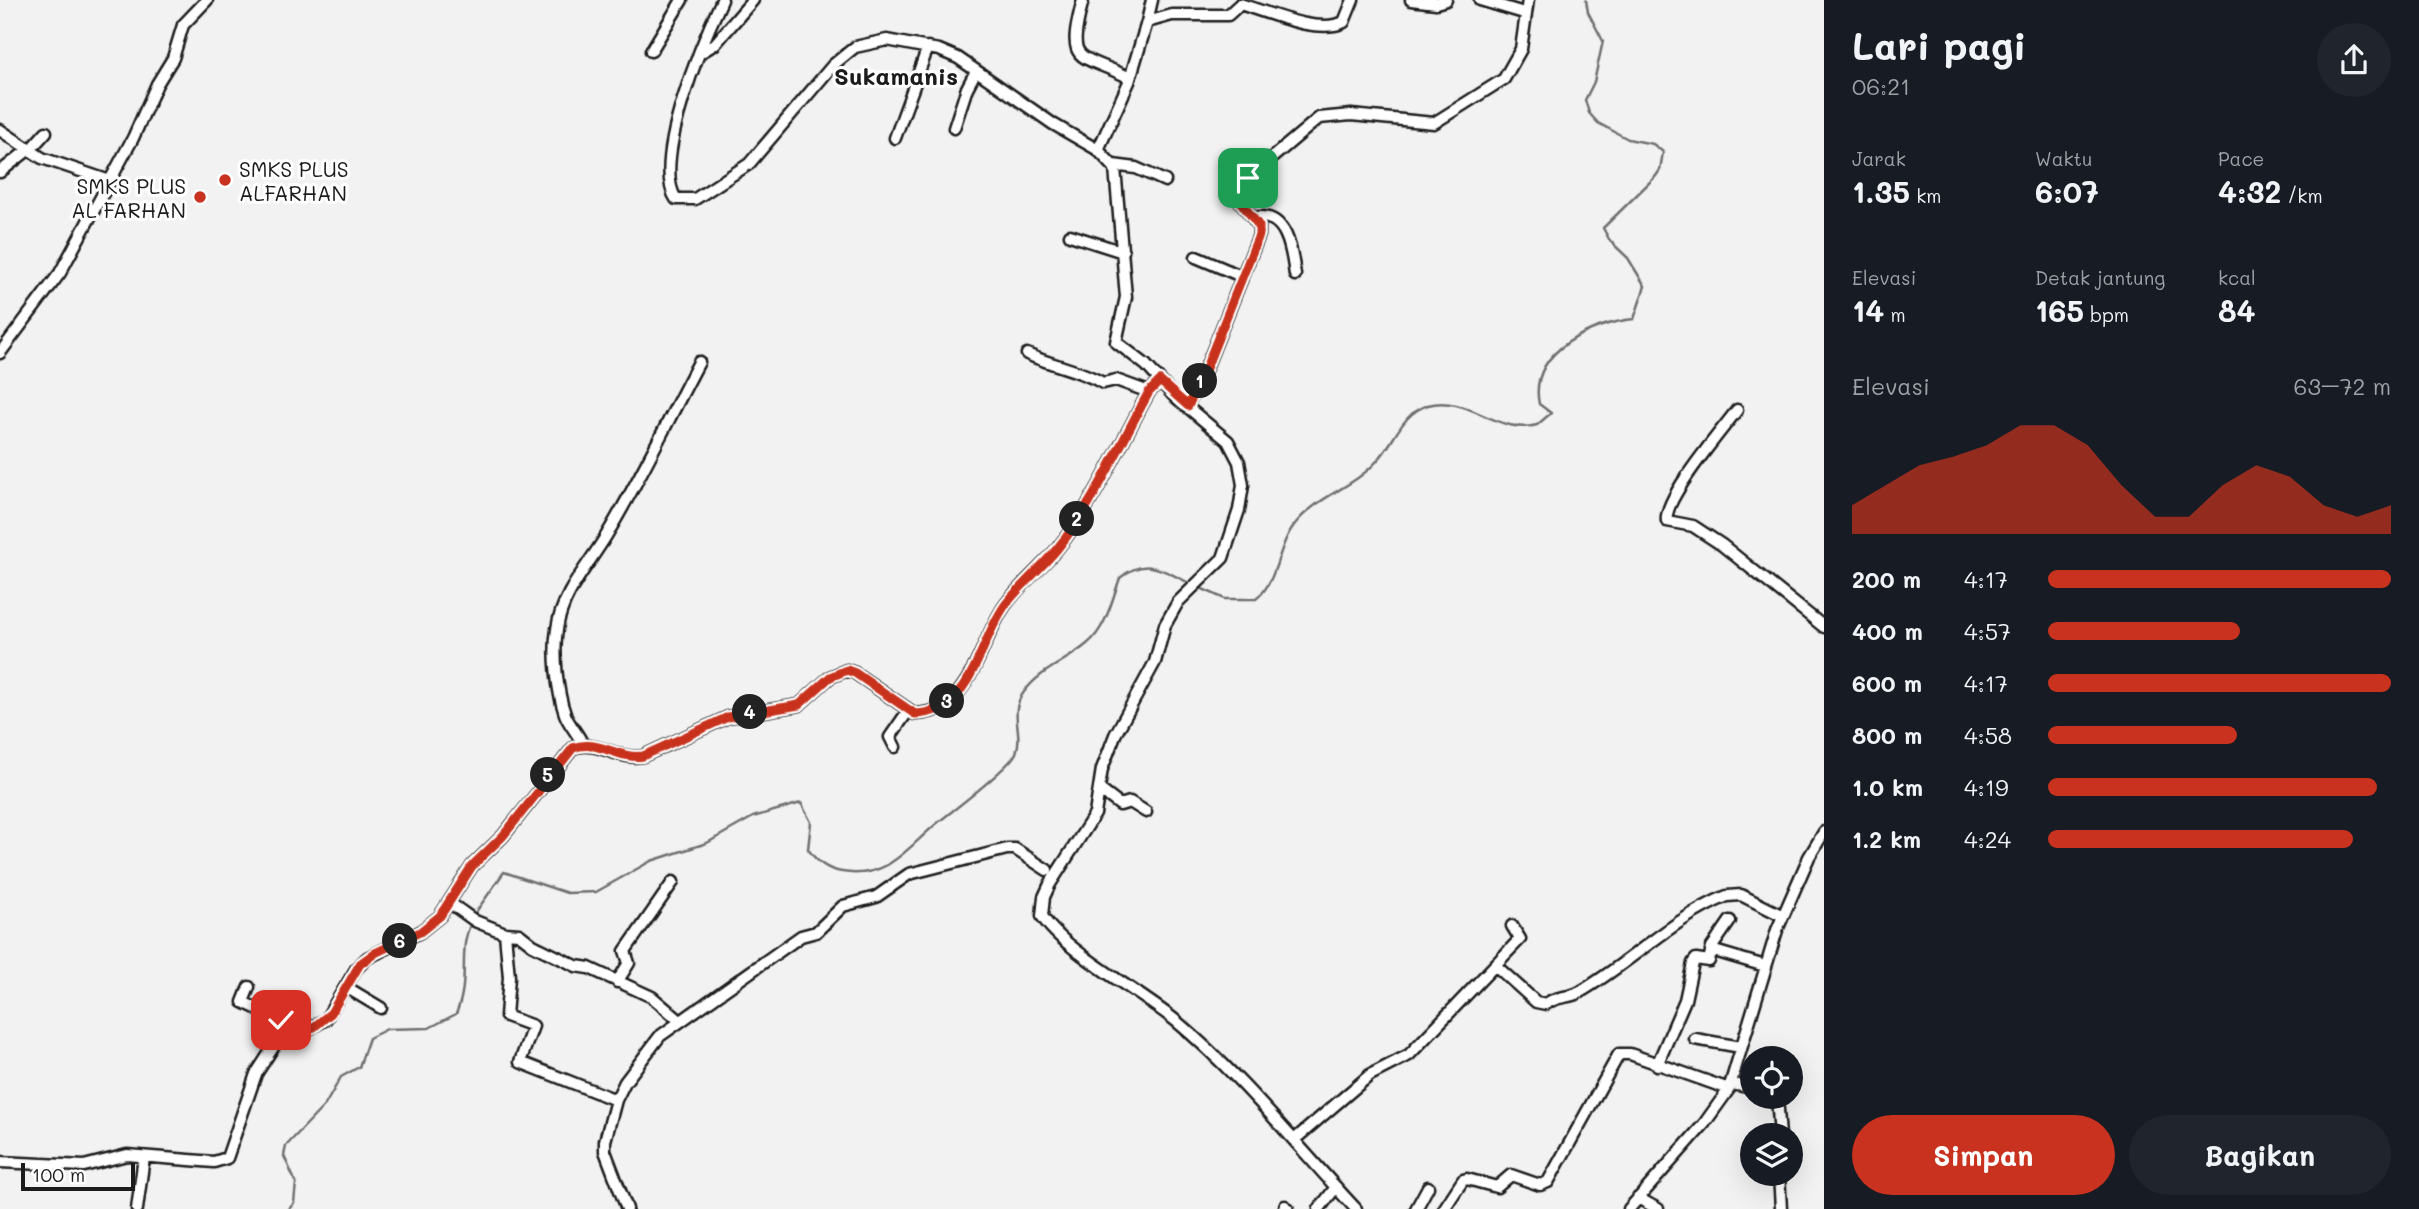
<!DOCTYPE html>
<html lang="id">
<head>
<meta charset="utf-8">
<style>
	:root { --surface:#171b24; --page:#20242c; --text:#f1f3f6; --muted:#9ea1a6; --accent:#c8321e }
	body { margin:0; font-family:Mali,sans-serif; background:var(--page); color:var(--text); height:100vh; display:flex; flex-direction:column; font-size:26px; white-space:nowrap }
	* { box-sizing:border-box; margin:0 }
	p { font-size:23px; color:var(--muted) }
	.icon { flex:none; width:38px; height:38px; fill:none; stroke:currentColor; stroke-width:2; stroke-linecap:round; stroke-linejoin:round }
	.map { position:relative; flex:1; overflow:hidden }
	.drawer { display:flex; flex-direction:column; background:var(--surface); width:595px }
	.drawer>* { flex:none }
	.controls { position:absolute; left:1740px; top:1046px; display:grid; gap:14px }
	.controls a { display:grid; place-items:center; width:63px; height:63px; border-radius:50%; background:var(--surface); box-shadow:0 7px 28px #0002; font-size:35px }
	.scale { position:absolute; left:21px; bottom:18px; width:114px; box-sizing:border-box; padding-left:7px; border:4px solid #1c1c1c; border-top:0; font-size:19px; line-height:24px; white-space:nowrap; color:#1c1c1c; -webkit-text-stroke:5px #fff; paint-order:stroke }
	.pin { position:absolute; display:grid; place-items:center; width:60px; height:60px; color:#fff; margin:-30px; border-radius:14px; box-shadow:0 4px 10px #0006 }
	.km { position:absolute; width:35px; height:35px; margin:-18px; border-radius:50%; background:#222; color:#fff; font-size:19px; line-height:35px; text-align:center }
	.round { display:grid; place-items:center; flex:none; width:74px; height:74px; border-radius:37px; background:var(--page) }
	.summary { display:flex; align-items:center; justify-content:space-between; height:119px; padding:0 28px }
	h1 { font-size:38px; font-weight:700; line-height:52px }
	.stats { display:grid; grid-template-columns:repeat(3,1fr); gap:10px; height:119px; padding:7px 28px }
	.stats div { display:grid; align-content:center }
	.stats b { font-size:30px; font-weight:700 }
	.stats small { font-size:19px; font-weight:400 }
	.stats p { font-size:19px }
	.chart { height:196px; padding:14px 28px }
	.chart p { display:flex; justify-content:space-between }
	.chart svg { width:100%; height:126px; margin-top:7px; fill:var(--accent); opacity:.7 }
	.action { display:flex; gap:14px; margin-top:auto; padding:14px 28px }
	.action a { flex:1; height:80px; border-radius:42px; background:var(--accent); color:#fff; font-size:28px; font-weight:700; line-height:80px; text-align:center }
	.action a+a { background:var(--page); color:var(--text) }
	ul { padding:0 28px; list-style:none; font-size:23px }
	li { display:grid; grid-template-columns:112px 84px 1fr; align-items:center; height:52px }
	li i { height:18px; border-radius:9px; background:var(--accent) }
	main { display:flex; flex:1; min-height:0 }
	.map>svg:first-child { display:block }
	.lines { fill:none; stroke-linecap:round; stroke-linejoin:round }
	.stream { stroke:#707070; stroke-width:2.5 }
	.minor-casing { stroke:#1c1c1c; stroke-width:15 }
	.minor { stroke:#fff; stroke-width:10 }
	.route-casing { stroke:#fff; stroke-width:14 }
	.route { stroke:#c8321e; stroke-width:9 }
	.poi-dot { fill:#c8321e; stroke:#fff; stroke-width:2.5 }
	.labels { text-anchor:middle; dominant-baseline:central; stroke-width:6; stroke-linejoin:round; paint-order:stroke }
	.poi-label { font-size:21px; fill:#1c1c1c; stroke:#fff; text-anchor:start }
	.quarter-label { font-size:24px; font-weight:bold; fill:#1c1c1c; stroke:#fff }
</style>
</head>
<body>
<main>
<div class="map">
<svg width="1824" height="1209" viewBox="0 0 1824 1209">
	<rect width="100%" height="100%" fill="#f2f2f2"/>
	<filter id="ink" filterUnits="userSpaceOnUse"><feTurbulence type="fractalNoise" baseFrequency=".0143" numOctaves="2"/><feDisplacementMap in="SourceGraphic" scale="14" xChannelSelector="R" yChannelSelector="G"/><feConvolveMatrix kernelMatrix="1 2 1 2 8 2 1 2 1" color-interpolation-filters="sRGB"/></filter>
	<g filter="url(#ink)">
		<g class="lines">
			<path class="stream" d="M1198 587 1225 599H1256C1278 582 1277 546 1295 524 1316 497 1354 487 1376 462 1395 443 1401 413 1428 405 1467 394 1499 436 1537 425L1551 413 1539 404C1528 351 1593 323 1634 319L1645 286 1628 258 1610 241 1603 228 1656 176 1660 170 1663 152 1653 144 1628 139 1598 123 1589 113 1585 100 1594 82 1603 41 1588 12 1586 0
				M473 916 504 872 567 893 596 892 651 861 707 843 753 817 801 803 811 822 808 849C816 861 827 870 842 872 889 880 908 846 941 820 955 809 1010 767 1016 753 1024 732 1008 713 1024 692 1041 669 1066 662 1087 644 1106 629 1112 600 1120 578 1148 555 1164 572 1192 584
				M289 1209 294 1203 296 1183 284 1156 286 1146 325 1105 341 1077 359 1067 369 1038 387 1029 429 1028 456 1014C471 978 457 953 471 923"/>
			<defs>
				<path id="minor" d="M722 0C704 38 651 161 676 199H695L749 164 833 65 855 47 887 40 939 50 958 58 1053 124 1098 150 1115 168 1126 297 1116 342 1146 365 1173 395 1228 441 1239 462 1243 485 1239 510 1223 558 1178 602 1165 625 1155 662 1115 735 1102 769 1095 814 1050 884 1044 897 1042 916C1064 951 1141 992 1176 1021 1242 1076 1297 1146 1356 1209
					M1083 0C1065 67 1079 52 1130 78
					M1411 0 1436 3 1446 0
					M1480 0 1524 13
					M1147 22 1152 0
					M651 51 682 0
					M700 53 715 44 753 0
					M954 128 967 88 976 71
					M0 130 42 158 110 181
					M895 138 928 47
					M1098 150 1129 82 1147 22 1172 15H1228L1240 4C1267 12 1318 35 1344 22L1353 0
					M29 151 46 132
					M1113 165 1136 168 1165 181
					M0 172 28 150
					M1253 218C1287 210 1292 251 1295 275
					M1070 235 1123 252
					M1196 257 1241 276
					M0 353 60 273 133 138 157 84 173 58 183 25 207 0
					M1027 354C1053 366 1078 369 1103 383L1116 380 1149 392
					M1187 406 1206 368 1259 235V226L1236 196 1248 178 1319 118 1351 115 1434 123 1504 79 1521 49 1528 0
					M1737 410C1722 430 1662 500 1667 521L1693 526 1722 545 1824 627
					M583 745C579 735 567 722 565 714 557 691 553 653 557 629 562 593 588 566 606 536 640 480 668 420 699 362
					M895 747 890 737 908 711
					M1099 789 1120 805 1130 802 1146 812
					M450 903 475 921 505 933 519 934 533 945 576 966 589 968 652 997 679 1020
					M505 933 509 977 506 1016 533 1026 520 1062 616 1100
					M1711 950 1765 966
					M1495 965 1520 939 1512 926
					M617 982 629 963 625 951 673 882
					M249 987 243 1002 281 1020 295 1034
					M346 987 381 1008
					M1695 1039 1741 1047
					M1657 1065 1685 1000 1693 963 1696 959 1709 961 1712 947 1730 921
					M1732 1084 1752 1088
					M1777 1097 1780 1136
					M1294 1140 1370 1075 1409 1055 1495 965 1536 1002 1546 1004C1557 995 1568 999 1580 992 1630 963 1673 918 1727 896L1741 895 1783 916
					M0 1162 84 1166 127 1155 214 1162 227 1158 256 1074 274 1046 283 1037 309 1029 326 1019 356 969 367 958 420 932 440 916 472 866 503 836 573 748C597 739 619 761 643 756L728 717 799 705 830 677 847 670 855 673 915 714C972 713 980 638 1006 604 1021 584 1041 568 1057 549 1095 502 1120 444 1149 392L1160 381
					M1779 1174 1781 1209
					M1638 1198 1658 1209
					M1285 1206 1288 1209
					M137 1209 144 1157
					M627 1209 605 1151V1141L616 1100 625 1082 660 1036 801 936 816 932 843 906 876 897 909 874 1007 849H1015L1047 870
					M1319 1209 1336 1187
					M1416 1209 1428 1187
					M1444 1209 1463 1180 1467 1179 1497 1187 1511 1175 1540 1185 1548 1182 1619 1054H1630L1729 1089
					M1629 1209 1704 1124 1729 1089 1777 930 1809 857 1824 832"/>
			</defs>
			<use href="#minor" class="minor-casing"/>
			<use href="#minor" class="minor"/>
		</g>
	</g>
	<g class="lines" filter="url(#ink)">
		<defs>
			<path id="route" d="M281 1020 295 1034 314 1027 331 1013 360 964 375 953 420 932 440 916 472 866 503 836 573 748C596 738 619 760 643 756L728 717 799 705 830 677 847 670 855 673 915 714C973 713 979 639 1006 604 1021 585 1041 568 1057 549 1095 502 1120 444 1149 392L1160 381 1188 406 1206 368 1259 235V226L1236 196 1248 178"/>
		</defs>
		<use href="#route" class="route-casing"/>
		<use href="#route" class="route"/>
	</g>
	<g class="poi-dot">
		<circle cx="225" cy="180" r="7"/>
		<circle cx="200" cy="197" r="7"/>
	</g>
	<g class="labels">
		<g class="poi-label">
			<text x="239" y="168">SMKS PLUS<tspan x="239" dy="24">ALFARHAN</tspan></text>
			<text x="186" y="185" text-anchor="end">SMKS PLUS<tspan x="186" dy="24">AL FARHAN</tspan></text>
		</g>
		<g class="quarter-label">
			<text x="896" y="75">Sukamanis</text>
		</g>
	</g>
</svg>
<div class="controls">
<a><svg class="icon" aria-label="locate" viewBox="0 0 24 24"><circle cx="12" cy="12" r="6"/><path d="M12 2v4M12 18v4M2 12h4M18 12h4"/></svg></a>
<a><svg class="icon" aria-label="layers" viewBox="0 0 24 24"><path d="M12 4l9 5-9 5-9-5zM3 14l9 5 9-5"/></svg></a>
</div>
<div class="scale">100 m</div>
<div class="pin" style="left:1248px;top:178px;background:#1e9e55"><svg class="icon" aria-label="arrive" viewBox="0 0 24 24"><path d="M6 21V4h12l-3 4 3 4H6"/></svg></div>
<div class="pin" style="left:281px;top:1020px;background:#d93025"><svg class="icon" aria-label="check" viewBox="0 0 24 24"><path d="M5 12l5 5 9-10"/></svg></div>
<b class="km" style="left:1200px;top:381px">1</b>
<b class="km" style="left:1077px;top:519px">2</b>
<b class="km" style="left:947px;top:701px">3</b>
<b class="km" style="left:750px;top:712px">4</b>
<b class="km" style="left:548px;top:775px">5</b>
<b class="km" style="left:400px;top:941px">6</b>
</div>
<section class="drawer">
<div class="summary"><div><h1>Lari pagi</h1><p>06:21</p></div><a class="round"><svg class="icon" aria-label="share" viewBox="0 0 24 24"><path d="M12 15V3M7 8l5-5 5 5M5 13v7h14v-7"/></svg></a></div>
<div class="stats">
<div><p>Jarak</p><b>1.35<small> km</small></b></div>
<div><p>Waktu</p><b>6:07</b></div>
<div><p>Pace</p><b>4:32<small> /km</small></b></div>
</div>
<div class="stats">
<div><p>Elevasi</p><b>14<small> m</small></b></div>
<div><p>Detak jantung</p><b>165<small> bpm</small></b></div>
<div><p>kcal</p><b>84</b></div>
</div>
<div class="chart"><p><span>Elevasi</span>63–72 m</p>
<svg viewBox="0 0 160 44" preserveAspectRatio="none"><path d="M0 44V34L10 27L20 20L30 17L40 13L50 6L60 6L70 13L80 27L90 38L100 38L110 27L120 20L130 24L140 34L150 38L160 34V44z"/></svg>
</div>
<ul>
<li><b>200 m</b>4:17<i style="width:100%"></i></li>
<li><b>400 m</b>4:57<i style="width:56%"></i></li>
<li><b>600 m</b>4:17<i style="width:100%"></i></li>
<li><b>800 m</b>4:58<i style="width:55%"></i></li>
<li><b>1.0 km</b>4:19<i style="width:96%"></i></li>
<li><b>1.2 km</b>4:24<i style="width:89%"></i></li>
</ul>
<div class="action"><a>Simpan</a><a>Bagikan</a></div>
</section>
</main>
</body>
</html>
